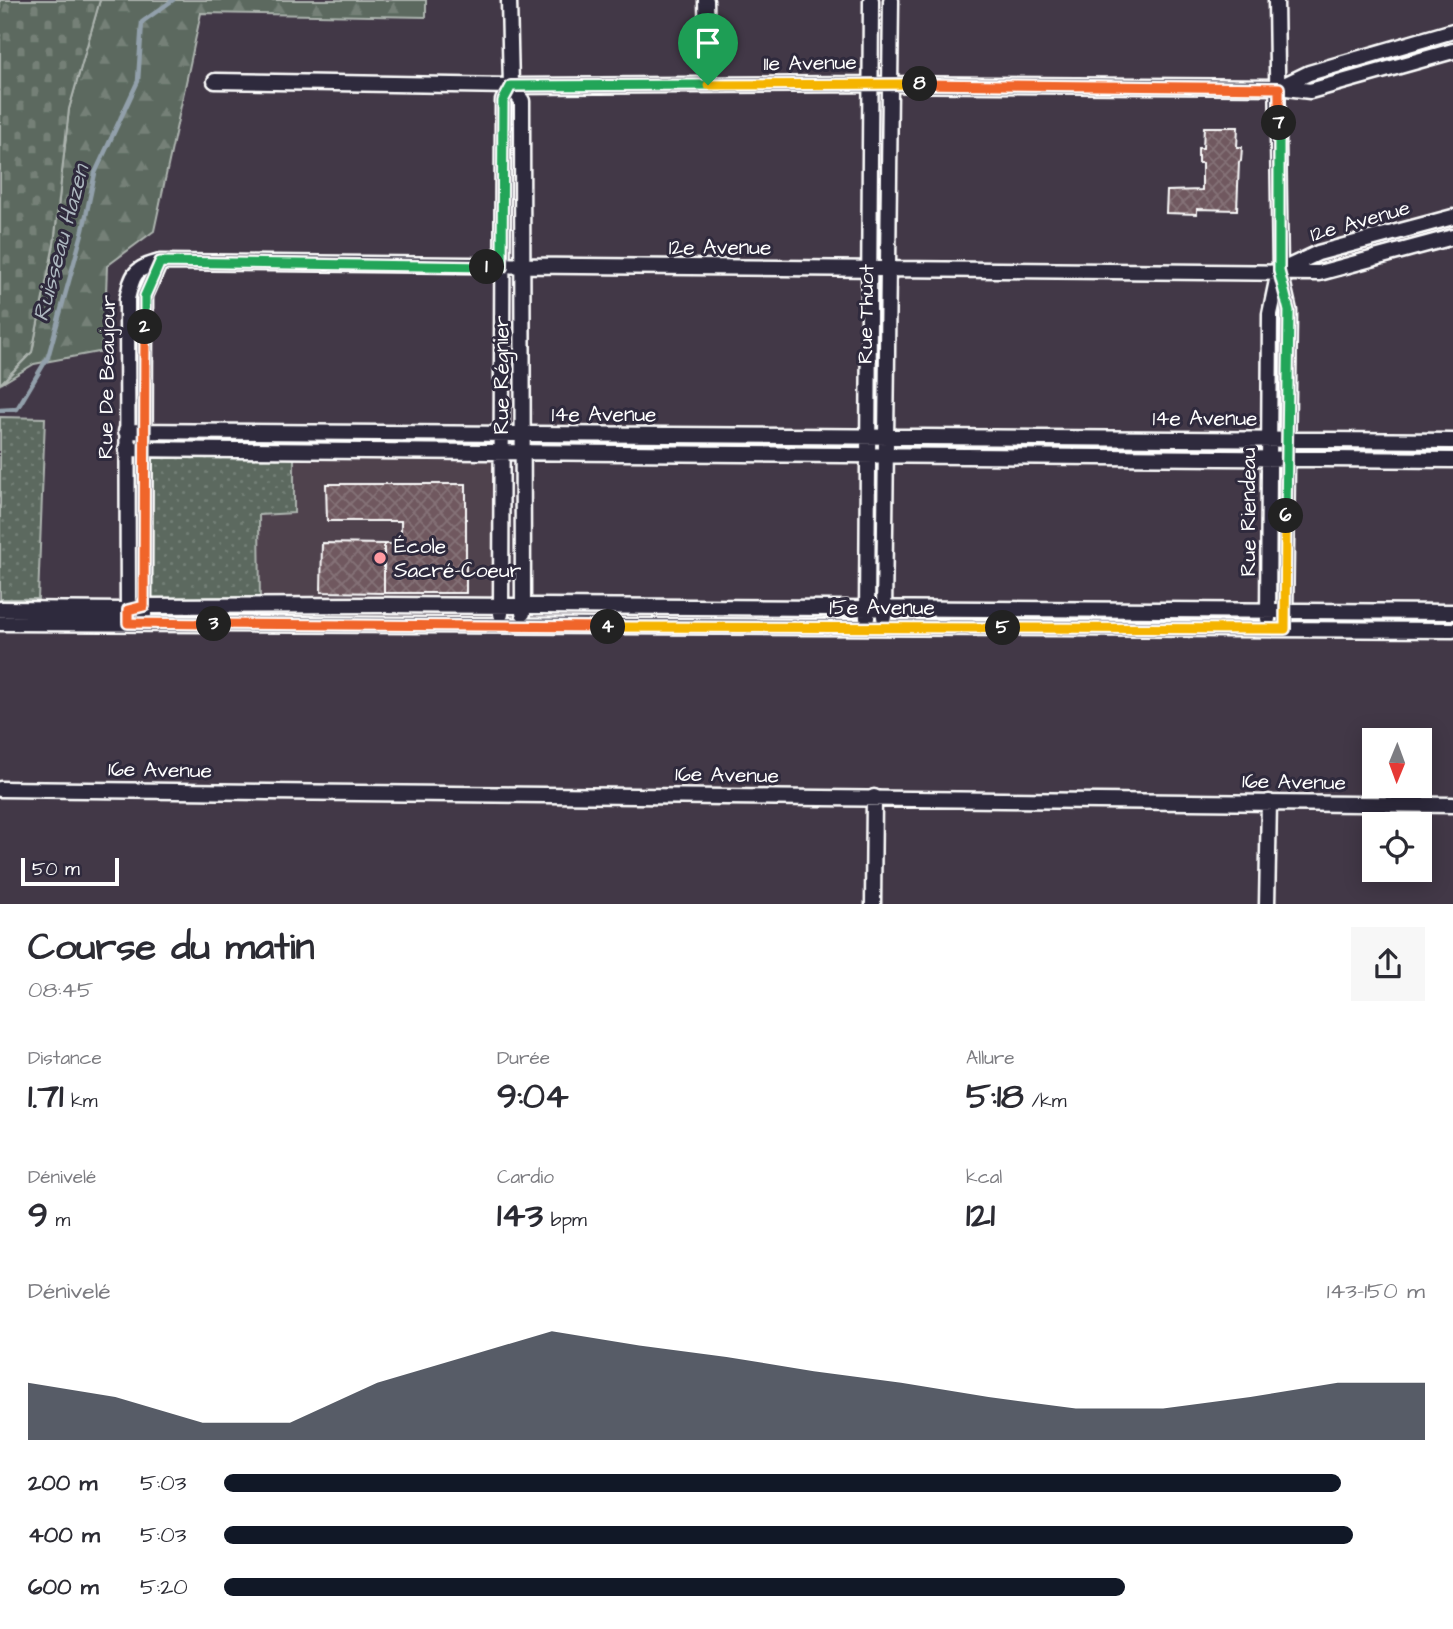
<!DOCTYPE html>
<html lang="fr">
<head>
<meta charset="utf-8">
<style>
	:root { --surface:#fff; --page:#f7f7f7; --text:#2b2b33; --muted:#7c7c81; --accent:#111827 }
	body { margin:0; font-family:"Architects Daughter",sans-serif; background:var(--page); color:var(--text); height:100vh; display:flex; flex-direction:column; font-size:26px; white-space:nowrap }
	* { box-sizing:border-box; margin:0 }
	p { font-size:23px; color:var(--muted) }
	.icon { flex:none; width:38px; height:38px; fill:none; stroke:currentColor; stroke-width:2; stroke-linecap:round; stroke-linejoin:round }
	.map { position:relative; height:904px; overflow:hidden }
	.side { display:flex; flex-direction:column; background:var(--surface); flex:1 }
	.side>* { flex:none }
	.needle { width:46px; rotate:181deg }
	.fabs { position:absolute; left:1362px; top:728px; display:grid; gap:14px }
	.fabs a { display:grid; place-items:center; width:70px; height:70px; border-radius:0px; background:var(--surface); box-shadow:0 4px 18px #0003; font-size:35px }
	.scale { position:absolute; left:21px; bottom:18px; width:98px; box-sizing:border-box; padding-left:7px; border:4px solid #fff; border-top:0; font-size:19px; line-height:24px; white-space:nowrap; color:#fff; -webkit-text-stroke:5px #2f2a3d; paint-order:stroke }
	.pin { position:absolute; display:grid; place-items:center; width:60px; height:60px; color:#fff; margin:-72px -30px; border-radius:50% 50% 50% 0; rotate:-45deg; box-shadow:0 0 7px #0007 }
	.pin .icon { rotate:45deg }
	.km { position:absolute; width:35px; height:35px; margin:-18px; border-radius:50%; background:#222; color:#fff; font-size:19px; line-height:35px; text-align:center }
	.round { display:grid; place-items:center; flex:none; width:74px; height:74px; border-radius:0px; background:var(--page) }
	.headline { display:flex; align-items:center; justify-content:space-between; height:119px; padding:0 28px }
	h1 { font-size:38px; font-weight:700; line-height:52px }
	.metrics { display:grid; grid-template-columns:repeat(3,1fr); gap:10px; height:119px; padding:7px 28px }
	.metrics div { display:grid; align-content:center }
	.metrics b { font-size:35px; font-weight:700 }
	.metrics small { font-size:19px; font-weight:400 }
	.metrics p { font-size:19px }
	.chart { height:196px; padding:14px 28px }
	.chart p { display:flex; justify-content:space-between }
	.chart svg { width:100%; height:126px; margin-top:7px; fill:var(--accent); opacity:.7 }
	ul { padding:0 28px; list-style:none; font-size:23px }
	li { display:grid; grid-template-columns:112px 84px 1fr; align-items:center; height:52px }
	li i { height:18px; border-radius:9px; background:var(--accent) }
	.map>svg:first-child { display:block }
	.built { fill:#50424e }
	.forest { fill:url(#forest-firs); stroke:#adb4af; stroke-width:2 }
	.cemetery { fill:url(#cemetery-stones); stroke:#adb4af; stroke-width:2 }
	.park { fill:url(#park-dots); stroke:#adb4af; stroke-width:2 }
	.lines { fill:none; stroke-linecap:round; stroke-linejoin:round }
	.stream { stroke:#92a0ab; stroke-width:4.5 }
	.building { fill:url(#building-cross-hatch); stroke:#fff; stroke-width:2 }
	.street-casing { stroke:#fff; stroke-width:19 }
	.street { stroke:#2f2a3d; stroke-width:14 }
	.split-1-casing { stroke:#fff; stroke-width:14 }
	.split-2-casing { stroke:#fff; stroke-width:14 }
	.split-3-casing { stroke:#fff; stroke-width:14 }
	.split-4-casing { stroke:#fff; stroke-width:14 }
	.split-5-casing { stroke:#fff; stroke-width:14 }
	.split-6-casing { stroke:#fff; stroke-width:14 }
	.split-7-casing { stroke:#fff; stroke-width:14 }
	.split-8-casing { stroke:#fff; stroke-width:14 }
	.split-9-casing { stroke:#fff; stroke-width:14 }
	.split-1 { stroke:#22a559; stroke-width:9 }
	.split-2 { stroke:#22a559; stroke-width:9 }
	.split-3 { stroke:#f0652b; stroke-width:9 }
	.split-4 { stroke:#f0652b; stroke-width:9 }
	.split-5 { stroke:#f5b400; stroke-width:9 }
	.split-6 { stroke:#f5b400; stroke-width:9 }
	.split-7 { stroke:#22a559; stroke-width:9 }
	.split-8 { stroke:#f0652b; stroke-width:9 }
	.split-9 { stroke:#f5b400; stroke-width:9 }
	.poi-dot { fill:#ff9aa2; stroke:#2f2a3d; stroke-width:2.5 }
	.labels { text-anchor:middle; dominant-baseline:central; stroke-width:6; stroke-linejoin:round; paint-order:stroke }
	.street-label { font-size:21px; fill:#fff; stroke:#2f2a3d }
	.poi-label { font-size:21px; fill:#fff; stroke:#2f2a3d; text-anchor:start }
	.water-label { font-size:23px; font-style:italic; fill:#adb8c0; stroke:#2f2a3d }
</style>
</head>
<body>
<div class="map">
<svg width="1453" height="905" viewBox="0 0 1453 905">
	<defs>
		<pattern id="forest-firs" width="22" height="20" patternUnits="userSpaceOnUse" patternTransform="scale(1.75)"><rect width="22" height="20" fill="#5b695f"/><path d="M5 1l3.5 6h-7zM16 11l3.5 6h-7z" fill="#748077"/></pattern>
		<pattern id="cemetery-stones" width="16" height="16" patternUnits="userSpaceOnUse" patternTransform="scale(1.75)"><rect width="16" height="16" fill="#5b695f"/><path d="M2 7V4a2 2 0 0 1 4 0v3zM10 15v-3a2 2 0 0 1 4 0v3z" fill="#748077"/></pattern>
		<pattern id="park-dots" width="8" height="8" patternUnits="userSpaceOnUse" patternTransform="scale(1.75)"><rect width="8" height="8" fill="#5b695f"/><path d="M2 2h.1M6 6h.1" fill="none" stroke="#748077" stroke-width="1.8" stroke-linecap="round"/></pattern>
		<pattern id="building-cross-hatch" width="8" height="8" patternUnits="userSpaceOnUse" patternTransform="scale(1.75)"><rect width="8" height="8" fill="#6f595f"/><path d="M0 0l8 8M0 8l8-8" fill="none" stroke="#857277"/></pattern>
	</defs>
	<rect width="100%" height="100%" fill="#423847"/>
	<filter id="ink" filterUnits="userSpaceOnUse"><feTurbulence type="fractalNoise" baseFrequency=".0143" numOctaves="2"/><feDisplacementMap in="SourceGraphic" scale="14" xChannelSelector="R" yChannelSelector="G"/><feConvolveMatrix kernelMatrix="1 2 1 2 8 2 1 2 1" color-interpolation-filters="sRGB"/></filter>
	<g filter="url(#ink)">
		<path class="built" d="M502 452 501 606 260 601 259 515 294 513V453Z"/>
		<path class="forest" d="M100 0H426V17L201 13 154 231 107 266 104 351 34 364 1 384 32 352 54 244 69 109Z"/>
		<path class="cemetery" d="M0 0H100L69 109 54 244 32 352 0 384Z"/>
		<path class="park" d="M0 417 45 418 38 599H0Z
			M144 449 294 453V513L259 515 260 601 145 605Z"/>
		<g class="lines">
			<path class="stream" d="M0 410 17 409 48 357 83 230 95 173 138 81 142 22 173 0"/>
		</g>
		<path class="building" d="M1204 127H1238L1237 147H1242L1241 161 1239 162 1237 210 1197 209V214L1166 213 1167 191 1202 190V163H1198V148H1203Z
			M326 484H466V593H384V544H401V521H327Z
			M322 543 384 544V593L321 592Z"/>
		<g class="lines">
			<defs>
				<path id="street" d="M706 0 708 85
					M1276 0 1280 271 1289 311 1285 621
					M215 81 511 86 872 84 1279 87 1310 91 1453 51
					M511 86 522 101 523 613
					M1280 87 1309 73 1453 31
					M1284 269 1318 253 1453 217
					M126 431 1453 441
					M126 449 1453 460
					M0 609 128 610 144 606 380 605 1453 612
					M501 614 503 101 511 86 509 0
					M144 615 145 296 160 262
					M884 617 891 0
					M867 618 871 0
					M1268 619 1270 314 1278 276
					M0 623 1453 630
					M128 623 127 299C133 273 134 269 160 262L1319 273 1453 237
					M0 789 1453 805
					M873 905 874 797
					M1267 905 1269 802"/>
			</defs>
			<use href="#street" class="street-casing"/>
			<use href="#street" class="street"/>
		</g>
	</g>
	<g class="lines" filter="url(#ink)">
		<defs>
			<path id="split-1" d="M487 267H502L503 101 511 86 708 85"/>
			<path id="split-2" d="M145 327V296L160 262 487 267"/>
			<path id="split-3" d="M145 327 144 606 128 610V623L214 624"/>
			<path id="split-4" d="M214 624 608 627"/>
			<path id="split-5" d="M608 627 1003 628"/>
			<path id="split-6" d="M1003 628 1285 629 1286 516"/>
			<path id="split-7" d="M1279 123V271L1289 311 1286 516"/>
			<path id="split-8" d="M920 84 1279 88V123"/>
			<path id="split-9" d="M708 85 920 84"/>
		</defs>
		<use href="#split-1" class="split-1-casing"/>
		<use href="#split-2" class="split-2-casing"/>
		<use href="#split-3" class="split-3-casing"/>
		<use href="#split-4" class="split-4-casing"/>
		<use href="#split-5" class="split-5-casing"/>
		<use href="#split-6" class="split-6-casing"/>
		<use href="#split-7" class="split-7-casing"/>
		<use href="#split-8" class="split-8-casing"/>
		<use href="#split-9" class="split-9-casing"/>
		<use href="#split-1" class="split-1"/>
		<use href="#split-2" class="split-2"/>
		<use href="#split-3" class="split-3"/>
		<use href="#split-4" class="split-4"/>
		<use href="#split-5" class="split-5"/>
		<use href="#split-6" class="split-6"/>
		<use href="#split-7" class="split-7"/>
		<use href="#split-8" class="split-8"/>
		<use href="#split-9" class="split-9"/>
	</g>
	<circle class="poi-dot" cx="380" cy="558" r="7"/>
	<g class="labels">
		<g class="street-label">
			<text transform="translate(810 63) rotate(-1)">11e Avenue</text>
			<text transform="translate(1360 221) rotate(-16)">12e Avenue</text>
			<text x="720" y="247">12e Avenue</text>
			<text transform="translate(866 314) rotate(-89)">Rue Thuot</text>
			<text transform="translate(501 375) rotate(-90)">Rue Régnier</text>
			<text transform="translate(107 377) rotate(-89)">Rue De Beaujour</text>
			<text x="604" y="414">14e Avenue</text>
			<text x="1205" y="418">14e Avenue</text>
			<text transform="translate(1248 512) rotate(-90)">Rue Riendeau</text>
			<text x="882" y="607">15e Avenue</text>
			<text transform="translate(160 770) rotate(1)">16e Avenue</text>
			<text transform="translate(727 775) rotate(1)">16e Avenue</text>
			<text transform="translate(1294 782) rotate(1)">16e Avenue</text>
		</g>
		<g class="poi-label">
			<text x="394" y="546">École<tspan x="394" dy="24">Sacré-Coeur</tspan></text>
		</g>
		<g class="water-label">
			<text transform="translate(61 243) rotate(-75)">Ruisseau Hazen</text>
		</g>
	</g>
</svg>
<div class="fabs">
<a><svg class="needle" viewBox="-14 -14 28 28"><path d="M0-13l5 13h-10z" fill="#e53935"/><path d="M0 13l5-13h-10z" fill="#7c7c81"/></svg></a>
<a><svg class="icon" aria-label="locate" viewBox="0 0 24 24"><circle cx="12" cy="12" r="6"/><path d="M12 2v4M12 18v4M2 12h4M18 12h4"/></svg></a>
</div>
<div class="scale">50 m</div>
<div class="pin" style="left:708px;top:85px;background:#1e9e55"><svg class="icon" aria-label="arrive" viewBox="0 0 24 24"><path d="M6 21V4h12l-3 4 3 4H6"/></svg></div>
<b class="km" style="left:487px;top:267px">1</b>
<b class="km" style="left:145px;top:327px">2</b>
<b class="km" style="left:214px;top:624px">3</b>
<b class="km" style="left:608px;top:627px">4</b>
<b class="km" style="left:1003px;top:628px">5</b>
<b class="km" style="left:1286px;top:516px">6</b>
<b class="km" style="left:1279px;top:123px">7</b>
<b class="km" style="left:920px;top:84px">8</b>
</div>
<section class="side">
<div class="headline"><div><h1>Course du matin</h1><p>08:45</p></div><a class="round"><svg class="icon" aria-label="share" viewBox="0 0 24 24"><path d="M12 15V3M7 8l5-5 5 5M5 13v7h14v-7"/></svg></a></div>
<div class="metrics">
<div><p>Distance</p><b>1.71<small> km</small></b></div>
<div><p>Durée</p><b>9:04</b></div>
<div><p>Allure</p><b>5:18<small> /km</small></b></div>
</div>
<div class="metrics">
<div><p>Dénivelé</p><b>9<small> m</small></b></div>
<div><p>Cardio</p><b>143<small> bpm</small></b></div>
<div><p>kcal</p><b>121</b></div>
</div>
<div class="chart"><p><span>Dénivelé</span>143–150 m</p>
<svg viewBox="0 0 160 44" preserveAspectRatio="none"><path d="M0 44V24L10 29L20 38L30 38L40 24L50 15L60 6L70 11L80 15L90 20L100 24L110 29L120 33L130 33L140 29L150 24L160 24V44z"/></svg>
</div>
<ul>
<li><b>200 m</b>5:03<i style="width:93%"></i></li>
<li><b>400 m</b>5:03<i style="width:94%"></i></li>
<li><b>600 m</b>5:20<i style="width:75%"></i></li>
</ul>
</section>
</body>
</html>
